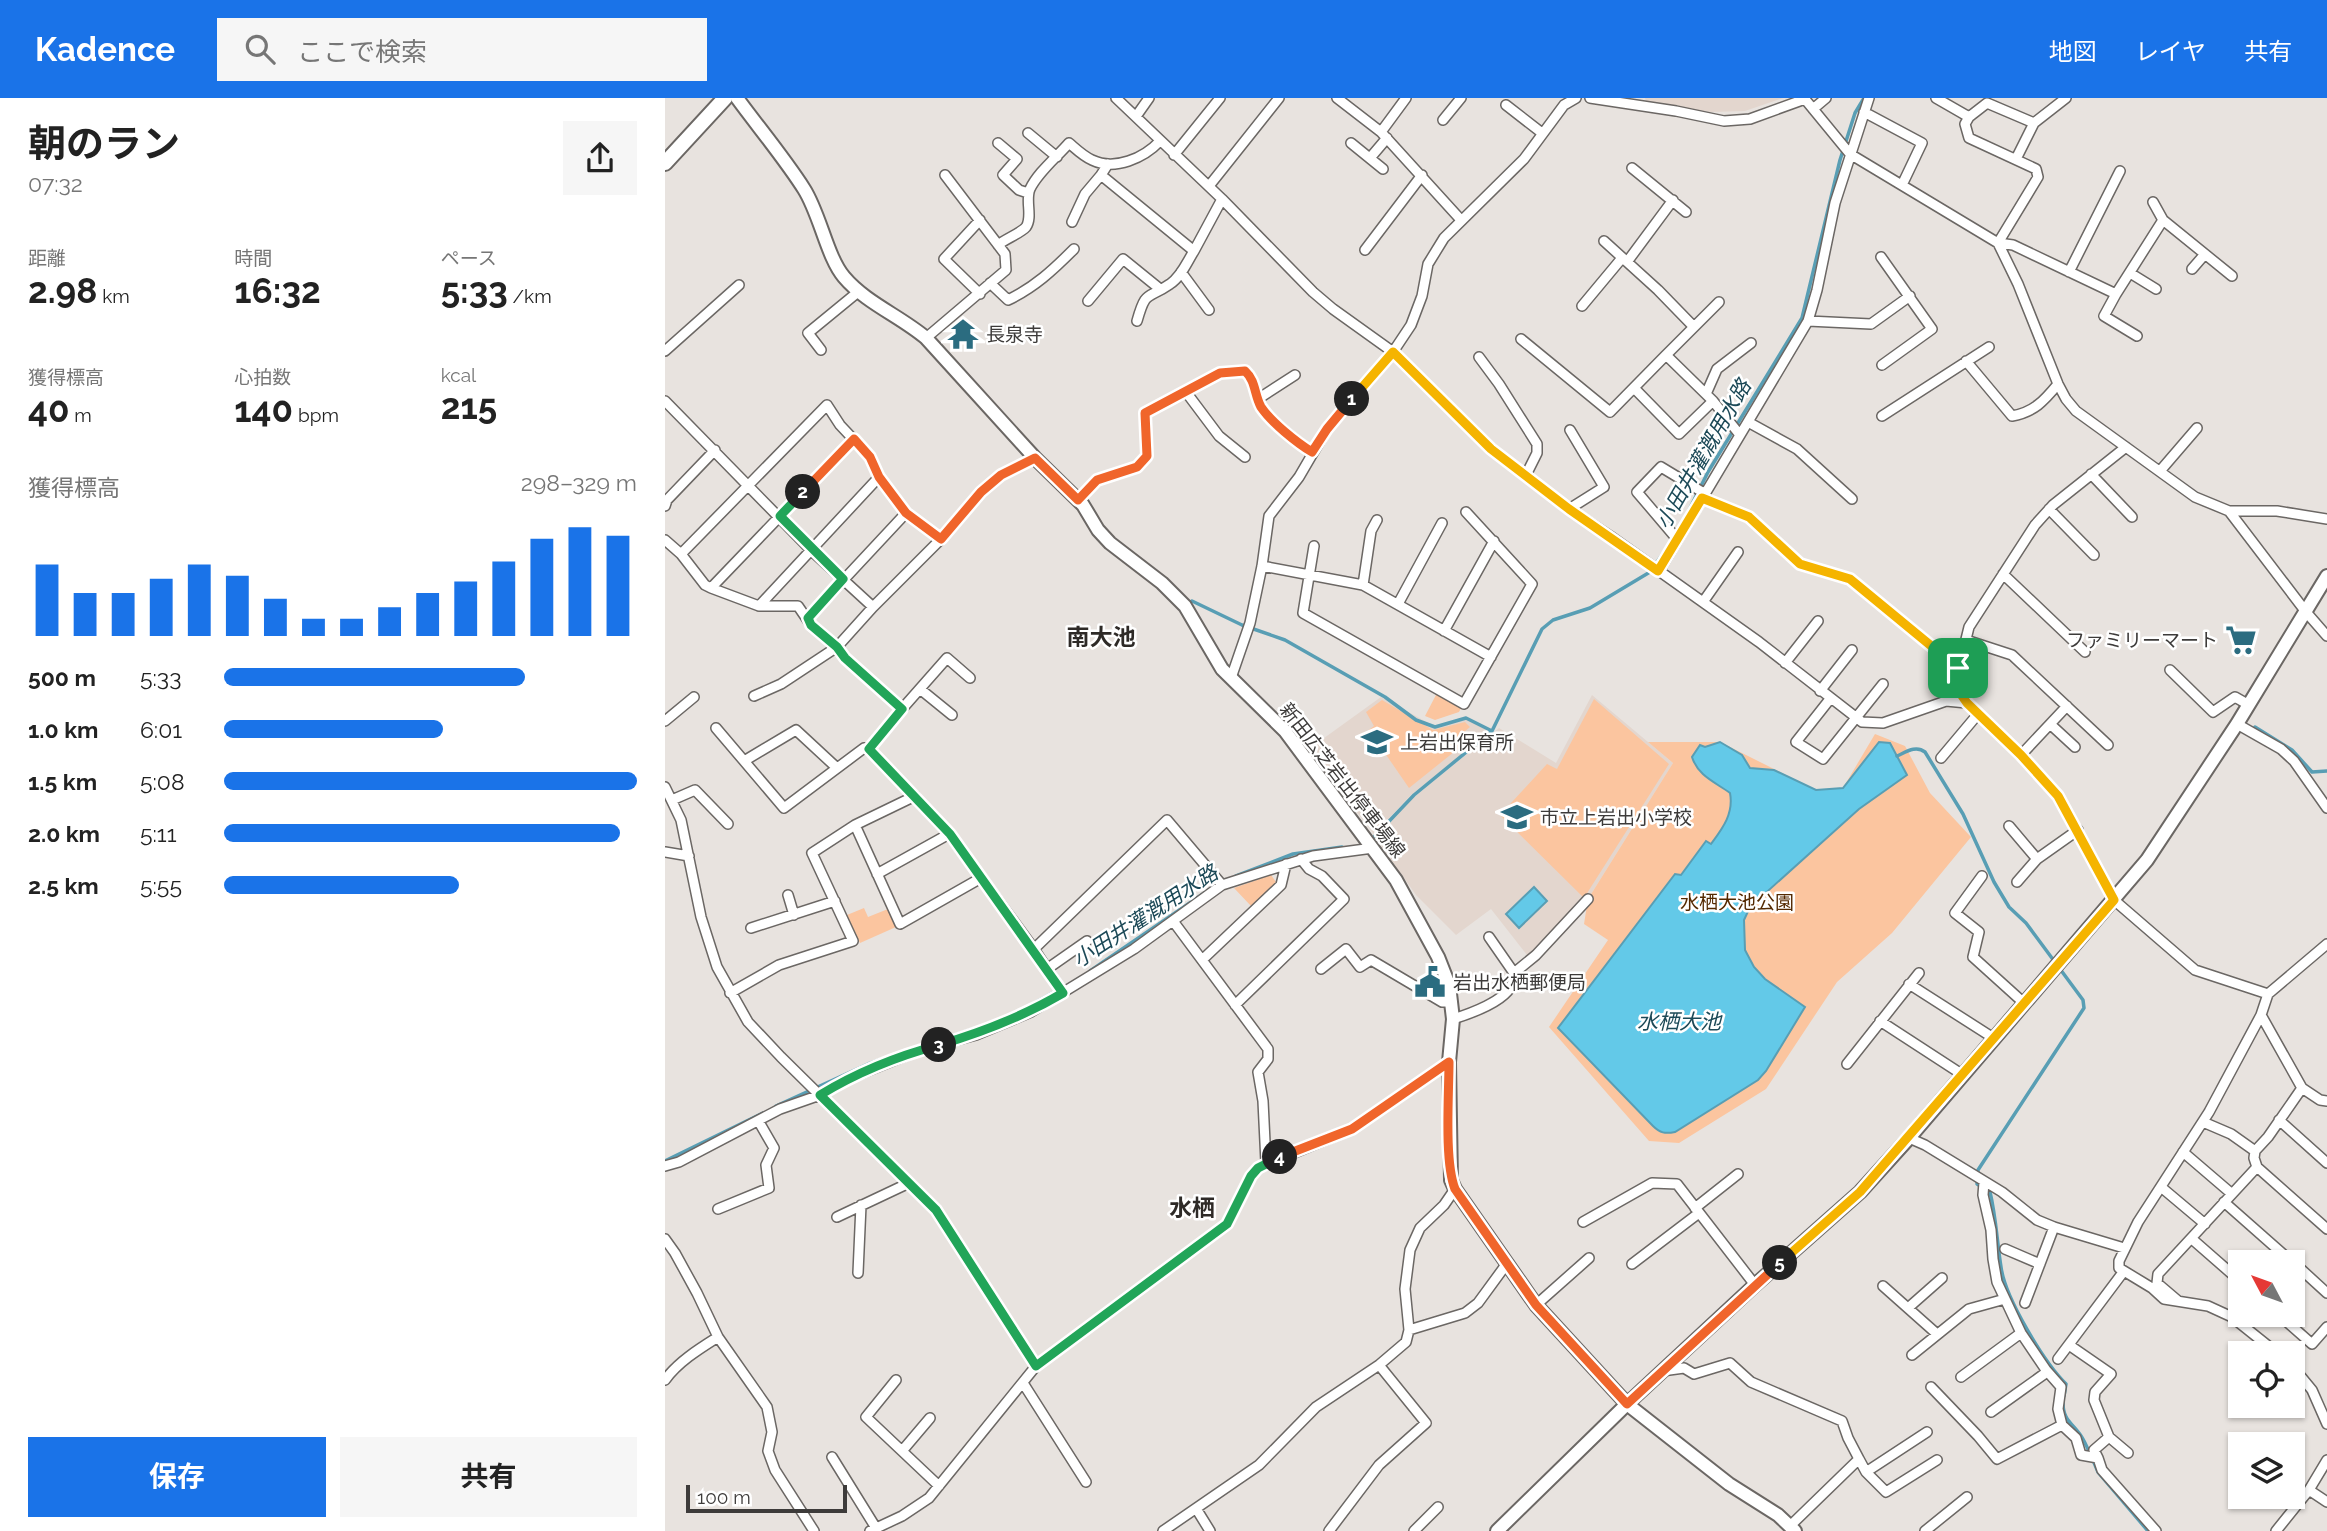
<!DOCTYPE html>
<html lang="ja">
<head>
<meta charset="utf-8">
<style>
	:root { --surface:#fff; --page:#f6f6f6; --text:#222; --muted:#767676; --accent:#1a73e8 }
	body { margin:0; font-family:Raleway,"Noto Sans JP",sans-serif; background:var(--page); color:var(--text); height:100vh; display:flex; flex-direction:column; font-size:26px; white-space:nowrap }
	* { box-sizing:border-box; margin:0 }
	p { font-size:23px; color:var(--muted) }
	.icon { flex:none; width:38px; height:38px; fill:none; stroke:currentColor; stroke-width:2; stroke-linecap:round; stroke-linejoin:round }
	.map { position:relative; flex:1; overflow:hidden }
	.sheet { display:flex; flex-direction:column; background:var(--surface); width:665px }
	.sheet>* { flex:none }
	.needle { width:46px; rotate:311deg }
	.buttons { position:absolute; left:1563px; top:1152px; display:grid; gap:14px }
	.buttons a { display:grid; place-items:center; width:77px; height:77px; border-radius:0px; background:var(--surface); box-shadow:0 2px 5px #0004; font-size:35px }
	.scale { position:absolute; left:21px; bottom:18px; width:161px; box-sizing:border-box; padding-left:7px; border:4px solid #3d3b3a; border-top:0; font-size:19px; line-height:24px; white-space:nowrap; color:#3d3b3a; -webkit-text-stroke:5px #fff; paint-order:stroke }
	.pin { position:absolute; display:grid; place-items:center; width:60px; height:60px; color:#fff; margin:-30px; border-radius:14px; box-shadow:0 4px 10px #0006 }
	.km { position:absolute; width:35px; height:35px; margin:-18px; border-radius:50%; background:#222; color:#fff; font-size:19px; line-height:35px; text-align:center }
	.round { display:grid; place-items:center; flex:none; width:74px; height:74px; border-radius:0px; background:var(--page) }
	.head { display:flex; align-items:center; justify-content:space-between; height:119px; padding:0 28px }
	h1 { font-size:38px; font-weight:700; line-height:52px }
	.stats { display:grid; grid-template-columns:repeat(3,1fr); gap:10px; height:119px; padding:7px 28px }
	.stats div { display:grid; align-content:center }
	.stats b { font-size:35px; font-weight:700 }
	.stats small { font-size:19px; font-weight:400 }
	.stats p { font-size:19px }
	.chart { height:196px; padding:14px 28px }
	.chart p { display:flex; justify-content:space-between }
	.chart svg { width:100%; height:126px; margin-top:7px; stroke:var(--accent); stroke-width:6 }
	.action { display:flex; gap:14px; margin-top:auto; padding:14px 28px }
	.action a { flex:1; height:80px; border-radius:0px; background:var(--accent); color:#fff; font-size:28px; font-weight:700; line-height:80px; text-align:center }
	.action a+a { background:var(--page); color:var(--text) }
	ul { padding:0 28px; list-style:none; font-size:23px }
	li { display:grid; grid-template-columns:112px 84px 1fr; align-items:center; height:52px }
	li i { height:18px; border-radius:9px; background:var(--accent) }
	header { display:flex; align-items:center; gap:42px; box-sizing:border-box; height:98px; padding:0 35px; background:var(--accent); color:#fff }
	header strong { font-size:33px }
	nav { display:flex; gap:38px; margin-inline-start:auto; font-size:24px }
	.search { width:490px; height:63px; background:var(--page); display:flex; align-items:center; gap:18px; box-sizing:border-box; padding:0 24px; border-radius:0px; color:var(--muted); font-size:26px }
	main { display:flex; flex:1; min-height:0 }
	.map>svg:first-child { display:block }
	.built { fill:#e3d6ce }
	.green { fill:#fbc59f }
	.water { fill:#63c9e8; stroke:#589eb4; stroke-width:2 }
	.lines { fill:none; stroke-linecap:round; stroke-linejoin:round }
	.stream { stroke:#589eb4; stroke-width:3.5 }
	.street-casing { stroke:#6b6764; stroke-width:12 }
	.secondary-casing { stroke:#6b6764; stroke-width:16 }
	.primary-casing { stroke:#6b6764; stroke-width:18 }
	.street { stroke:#fff; stroke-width:9 }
	.secondary { stroke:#fff; stroke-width:12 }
	.primary { stroke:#fff; stroke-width:14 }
	.split-1-casing { stroke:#fff; stroke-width:14 }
	.split-2-casing { stroke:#fff; stroke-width:14 }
	.split-3-casing { stroke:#fff; stroke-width:14 }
	.split-4-casing { stroke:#fff; stroke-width:14 }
	.split-5-casing { stroke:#fff; stroke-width:14 }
	.split-6-casing { stroke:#fff; stroke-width:14 }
	.split-1 { stroke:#f5b400; stroke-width:9 }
	.split-2 { stroke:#f0652b; stroke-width:9 }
	.split-3 { stroke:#22a559; stroke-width:9 }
	.split-4 { stroke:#22a559; stroke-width:9 }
	.split-5 { stroke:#f0652b; stroke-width:9 }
	.split-6 { stroke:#f5b400; stroke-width:9 }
	.labels { text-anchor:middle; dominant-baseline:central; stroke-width:5; stroke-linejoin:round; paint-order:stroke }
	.poi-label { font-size:19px; fill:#3d3b3a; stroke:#fff; text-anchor:start }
	.street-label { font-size:19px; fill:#3d3b3a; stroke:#fff }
	.park-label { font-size:19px; fill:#542901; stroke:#fff }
	.water-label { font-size:21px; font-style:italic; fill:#1c4957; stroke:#fff }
	.quarter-label { font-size:23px; font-weight:bold; fill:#2e2a27; stroke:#fff }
</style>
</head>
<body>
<header>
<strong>Kadence</strong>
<div class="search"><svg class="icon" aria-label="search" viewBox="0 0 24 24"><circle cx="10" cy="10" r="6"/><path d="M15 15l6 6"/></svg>ここで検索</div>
<nav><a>地図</a><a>レイヤ</a><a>共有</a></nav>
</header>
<main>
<section class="sheet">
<div class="head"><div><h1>朝のラン</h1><p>07:32</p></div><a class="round"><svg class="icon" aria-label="share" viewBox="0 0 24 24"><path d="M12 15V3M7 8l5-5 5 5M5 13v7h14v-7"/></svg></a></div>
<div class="stats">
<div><p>距離</p><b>2.98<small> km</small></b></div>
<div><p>時間</p><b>16:32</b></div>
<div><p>ペース</p><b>5:33<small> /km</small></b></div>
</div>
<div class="stats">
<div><p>獲得標高</p><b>40<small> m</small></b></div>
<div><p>心拍数</p><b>140<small> bpm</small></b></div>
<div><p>kcal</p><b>215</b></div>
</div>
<div class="chart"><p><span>獲得標高</span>298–329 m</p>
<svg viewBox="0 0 160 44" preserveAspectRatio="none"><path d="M5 44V19M15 44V29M25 44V29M35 44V24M45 44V19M55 44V23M65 44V31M75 44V38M85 44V38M95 44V34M105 44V29M115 44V25M125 44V18M135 44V10M145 44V6M155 44V9"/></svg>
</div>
<ul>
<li><b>500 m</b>5:33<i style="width:73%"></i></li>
<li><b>1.0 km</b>6:01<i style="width:53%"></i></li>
<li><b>1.5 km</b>5:08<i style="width:100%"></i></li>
<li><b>2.0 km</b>5:11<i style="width:96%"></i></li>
<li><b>2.5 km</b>5:55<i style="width:57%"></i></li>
</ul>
<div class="action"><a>保存</a><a>共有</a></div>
</section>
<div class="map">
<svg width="1662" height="1433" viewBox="0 0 1662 1433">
	<rect width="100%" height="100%" fill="#e8e3df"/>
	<path class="built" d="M980 0H1118L1080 13 1046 14 982 6Z
		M927 597 1008 665 923 801 862 857 826 811 791 837 751 797 710 739 748 700 834 630 891 665Z
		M716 599 769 628 800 620 825 634 746 697 709 736 684 704 648 648Z"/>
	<path class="green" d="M772 595 797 608 794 614 770 622 760 618Z
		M929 601 1004 666 919 800 835 717 882 666 892 671Z
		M717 602 768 632 800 624 805 629 793 639 799 646 744 690 704 632 709 628 701 614Z
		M1210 636 1240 648 1265 695 1306 739 1227 835 1172 884 1101 991 1014 1045 984 1043 884 929 943 842 919 826 923 801 1008 665 983 644H1055L1151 692 1178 690Z
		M606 777 611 784 586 808 569 790Z
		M199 810 203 819 223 811 231 829 195 845 182 817Z"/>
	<path class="water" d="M1055 644 1077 657 1085 670 1109 672 1151 692 1178 690 1214 644 1225 645 1242 677 1194 711 1085 809 1079 822 1080 852 1089 869 1100 881 1140 909 1101 973 1093 982 1010 1034C1000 1036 995 1035 988 1028L893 930 1010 776 1016 777 1041 743 1046 746C1057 731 1069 716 1065 695 1050 684 1033 678 1027 659L1035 647 1040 649Z
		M869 789 882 803 854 830 841 816Z"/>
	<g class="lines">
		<path class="stream" d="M1016 428 1043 374 1137 220 1175 62 1190 15 1199 0
			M527 503 577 527 620 542 720 599 751 622 770 629 801 620 827 633
			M1590 629 1627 652 1647 674 1662 673
			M1232 658C1241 654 1251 647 1260 654L1298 716 1329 784 1344 809 1361 825 1418 902 1419 910 1313 1072 1312 1086 1325 1094C1331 1119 1332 1144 1336 1169 1340 1200 1379 1264 1401 1286L1399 1298
			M710 738 749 697 827 633 877 531 888 522 925 510 985 474 1008 441
			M571 778 628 756 677 749
			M425 873 554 785
			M346 918 391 893
			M263 946 339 921
			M111 1008 203 966 246 951
			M0 1063 98 1015
			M1398 1305C1398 1320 1405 1324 1414 1335 1419 1341 1421 1348 1425 1355
			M1428 1362 1433 1374 1483 1433"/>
		<defs>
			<path id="street" d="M451 0 557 101 648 194 668 211 728 254 826 351 904 411 945 438 1094 544 1197 624 1218 625 1281 603 1302 605
				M672 0 716 34 796 122
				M925 0 1011 13 1059 23 1085 21 1140 1
				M1139 0 1185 56 1333 145 1353 186 1393 286 1401 301 1411 313 1530 399 1564 413H1612L1662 421
				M1271 0 1304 19 1300 26 1304 40 1371 71 1373 79 1333 145 1348 147 1451 196 1498 122 1567 178
				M841 7 877 35
				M1148 11 1161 0
				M1199 14 1257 45 1237 87
				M472 17 484 0
				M1304 19 1322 5 1369 25
				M778 22 796 0
				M716 34 741 0
				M363 35 392 59
				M333 45 352 61 338 77 354 92 363 95
				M686 45 718 71
				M509 57 555 0
				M705 60 722 40
				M1351 61 1369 25 1401 0
				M443 66 436 77 529 153 557 101
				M967 70 1021 114
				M544 88 614 0
				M1488 104 1498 122
				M407 124 420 96 436 77
				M939 143 993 192 1029 229
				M333 147C340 141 356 135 361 129 368 119 360 102 365 91 373 74 392 59 404 45 411 51 418 58 427 62 450 73 479 60 495 43
				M700 152 757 77
				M1216 159 1267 231 1217 267
				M962 164 1008 102
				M1527 171 1540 156
				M516 174 544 212
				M1404 174 1455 73
				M1465 175 1491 191
				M325 185 343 202C370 189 388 172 409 151
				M315 196 279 161 315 122
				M1451 196 1439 218 1472 238
				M423 203 458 161 495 191
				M1054 204 1001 257 1048 303 1075 337
				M917 208 957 160
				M472 223C481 191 482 202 505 186 516 179 522 164 529 153
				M1143 223 1206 226 1245 198
				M261 240 341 172 340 156 280 77
				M856 241 945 314 1001 257
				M156 252 143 235 193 194
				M0 253 74 187
				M814 259 834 286 872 346V355L861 377
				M1301 263 1347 318C1369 314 1379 303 1393 286
				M969 290 1014 336 1048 303
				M521 294 554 338 580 359
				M1041 296 1052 271 1086 245
				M593 301 630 277
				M0 303 147 453 208 509
				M1217 318 1324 249
				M1083 324 1132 351 1187 401
				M189 341 46 490 40 487 16 456 162 307 175 327 205 359 214 379 241 415 276 441
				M1461 349 1388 407 1370 427 1304 529 1294 570 1295 595 1302 605 1356 657 1393 698 1449 802 1530 872 1603 896
				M370 360 336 377 316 394 276 441 208 509 172 549 180 560 237 611 204 651 284 736 369 851 502 722 557 787
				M1495 373 1532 330
				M1426 376 1467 419
				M1037 400 1084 419 1135 466 1185 481 1294 570
				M413 402 432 382 472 369 482 358 480 315 555 275 580 273C591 283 589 297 596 309 605 322 634 346 647 354
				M0 408 2 402 50 352
				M904 411 939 389 905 332
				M1384 411 1429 457
				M1564 413 1641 514 1662 538
				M1012 441 972 394 996 369 1039 395
				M0 442 16 456
				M649 448 638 515 799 606 867 486 801 414
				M597 468 698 487 826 559
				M994 473 1143 223 1152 192 1170 105 1204 0
				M1338 476 1420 554
				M698 487 706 433 712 422
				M46 490 94 508H133L146 527 172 549 116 586 89 598
				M1038 504 1073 454
				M733 506 777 425
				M94 508 214 379
				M143 520 241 415
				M779 533 829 443
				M1301 542 1347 557 1443 647
				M1120 565 1153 523
				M1505 572 1548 614 1570 599 1584 607
				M566 580 585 525 597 468 604 418 634 379 662 331 728 254 746 227 757 198 763 166 779 140 859 61 899 7 911 0
				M255 591 287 617
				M1155 593 1187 552
				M1165 601 1131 644 1158 661 1218 586
				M237 611 282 560 305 580
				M0 623 29 599
				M1385 626 1410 649
				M1572 626 1616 651 1629 663 1662 710
				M51 630 119 710 199 650 204 651
				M1356 657 1402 608
				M1276 660 1313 616
				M79 663 131 632 172 670
				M0 689 16 722 36 819 52 869 83 924 116 959 271 1112 371 1268
				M250 698 190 727 235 826 316 780
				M7 702 30 692 63 726
				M1344 728 1372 761
				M0 754 24 758
				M212 776 284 736
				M1317 778 1290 815 1314 834 1308 859 1360 906
				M1352 784 1372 761 1413 732
				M123 797 129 817
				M508 823 603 951V961L593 974 598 1003 601 1065
				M86 830 170 803
				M824 839 849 875
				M369 851 398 895
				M537 862 616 787 621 766
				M382 871 422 843
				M656 871 681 851 695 869 706 862 777 904H787
				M1244 886 1330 941
				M65 895 114 867 188 843 147 755 190 727
				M570 907 679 801 657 778 644 771 636 761
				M1596 917 1637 990 1655 1002 1662 1003
				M788 921C804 916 841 903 847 886 849 883 848 879 849 875L871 857 923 801
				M1215 923 1298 977
				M1182 966 1254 875
				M1614 1022 1662 1065
				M1538 1024 1566 1036 1590 1053
				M1244 1040 1260 1047 1337 1094 1372 1122 1389 1129 1459 1150
				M1518 1054 1567 1096
				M0 1068 14 1064 115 1011 155 997 178 983 255 952 311 937 366 914 469 851 557 787 648 758 708 750
				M1592 1069 1662 1131
				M1319 1084 1318 1097 1326 1132 1328 1161 1332 1184 1356 1235 1381 1272 1396 1289 1393 1311 1397 1327 1411 1340 1416 1357 1433 1360 1437 1372 1491 1433
				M1496 1089 1540 1126
				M1559 1104 1627 1164
				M1030 1110 1073 1076
				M53 1111 104 1090 101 1067 109 1050 94 1024
				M172 1119 244 1085
				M918 1124 987 1085 1012 1086 1090 1187
				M0 1141 10 1155 32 1195 53 1239 102 1309 107 1334 103 1353 110 1372 149 1433
				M1527 1141 1575 1183
				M1340 1151 1375 1166
				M1628 1164 1662 1195
				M967 1166 1034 1115
				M193 1175 196 1107
				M1218 1188 1272 1236
				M1512 1202 1492 1185 1493 1176 1592 1069 1589 1060 1590 1053 1603 1039 1637 990
				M1360 1205 1389 1129
				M871 1207 924 1160
				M1243 1210 1277 1180
				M1613 1216 1647 1246 1662 1229
				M1567 1219 1575 1210
				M744 1232 800 1215 813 1205 843 1164
				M1404 1247 1446 1276 1430 1294 1429 1302 1444 1339 1463 1355
				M1612 1255 1567 1219 1543 1208 1499 1201 1487 1190 1454 1170V1163L1473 1124 1544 1014 1596 917 1603 896 1662 846
				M1247 1257 1304 1211 1340 1201
				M1393 1261 1459 1173
				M1628 1269 1647 1292 1662 1326
				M997 1273 1019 1270 1029 1276 1065 1265 1086 1284 1177 1323 1183 1340 1194 1361 1125 1428
				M1296 1279 1356 1235
				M0 1282C13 1264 34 1251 53 1239
				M231 1282 201 1319 274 1388
				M358 1285 421 1384
				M1266 1289 1313 1338 1332 1361 1397 1327
				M1326 1314 1382 1274
				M237 1353 265 1320
				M167 1359 211 1430
				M1433 1360 1429 1352 1444 1339
				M1194 1361 1201 1374 1221 1394 1272 1362
				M1201 1374 1262 1334
				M1644 1392 1662 1404
				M532 1412 545 1433
				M205 1433 237 1418 264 1400 371 1268 562 1126 586 1078 593 1070 687 1031 784 964
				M498 1433 594 1367 651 1309 714 1267 741 1244 744 1232 740 1191 745 1152 755 1130 779 1107 790 1091
				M664 1433 714 1367 761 1325 714 1267
				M749 1433 773 1409
				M1260 1433 1302 1399
				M1611 1433 1644 1392 1662 1362"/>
			<path id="secondary" d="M72 0C94 30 120 61 139 91 155 116 162 159 179 179 201 205 235 218 261 240L370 360 418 407 433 432 445 445 497 485 520 508 557 571 620 633 731 782 773 859 784 887 788 921 784 964 786 1082 790 1091 871 1207 962 1306 1064 1386 1113 1417 1130 1433
				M832 1433 962 1306 1090 1187 1195 1094 1244 1040 1482 762 1572 626 1662 478"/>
			<path id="primary" d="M0 65 60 0"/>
		</defs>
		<use href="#street" class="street-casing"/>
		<use href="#secondary" class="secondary-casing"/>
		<use href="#primary" class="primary-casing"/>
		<use href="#street" class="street"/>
		<use href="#secondary" class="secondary"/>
		<use href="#primary" class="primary"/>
	</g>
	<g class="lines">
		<defs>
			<path id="split-1" d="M687 301 728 254 826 351 904 411 993 473 1037 400 1084 419 1135 466 1185 481 1293 570"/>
			<path id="split-2" d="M138 394 189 341 205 359 214 379 241 415 276 441 316 394 336 377 370 360 413 402 432 382 472 369 482 358 480 315 555 275 580 273C591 283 589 296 596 309 606 324 632 345 647 354L662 331 687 301"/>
			<path id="split-3" d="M138 394 115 418 178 481 143 520 146 527 172 549 180 560 237 611 204 651 285 736 398 895C359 918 318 934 274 947"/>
			<path id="split-4" d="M274 947C233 958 191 975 155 997L271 1112 371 1268 562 1126 586 1078 593 1070 615 1059"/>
			<path id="split-5" d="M615 1059 687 1031 784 964C784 996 779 1063 790 1091L871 1207 962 1306 1115 1165"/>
			<path id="split-6" d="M1115 1165 1195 1094 1449 802 1393 698 1356 657 1302 605 1295 595 1293 570"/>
		</defs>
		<use href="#split-1" class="split-1-casing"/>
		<use href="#split-2" class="split-2-casing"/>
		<use href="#split-3" class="split-3-casing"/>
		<use href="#split-4" class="split-4-casing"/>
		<use href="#split-5" class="split-5-casing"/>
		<use href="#split-6" class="split-6-casing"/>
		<use href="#split-1" class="split-1"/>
		<use href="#split-2" class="split-2"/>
		<use href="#split-3" class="split-3"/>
		<use href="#split-4" class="split-4"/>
		<use href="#split-5" class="split-5"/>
		<use href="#split-6" class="split-6"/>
	</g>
	<defs>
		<symbol id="temple-bare" viewBox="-9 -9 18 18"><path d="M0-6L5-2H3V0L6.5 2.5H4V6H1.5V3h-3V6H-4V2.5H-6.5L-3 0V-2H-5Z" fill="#2b6c80" stroke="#fff" stroke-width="2.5" paint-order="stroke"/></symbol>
		<symbol id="supermarket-bare" viewBox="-9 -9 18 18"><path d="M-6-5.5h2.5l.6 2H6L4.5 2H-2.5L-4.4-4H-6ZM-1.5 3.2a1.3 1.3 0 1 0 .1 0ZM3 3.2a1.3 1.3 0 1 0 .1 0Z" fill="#2b6c80" stroke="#fff" stroke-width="2.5" paint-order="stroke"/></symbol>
		<symbol id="school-bare" viewBox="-9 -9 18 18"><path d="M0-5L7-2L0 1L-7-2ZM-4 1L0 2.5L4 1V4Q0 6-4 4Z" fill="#2b6c80" stroke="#fff" stroke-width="2.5" paint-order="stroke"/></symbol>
		<symbol id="civic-bare" viewBox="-9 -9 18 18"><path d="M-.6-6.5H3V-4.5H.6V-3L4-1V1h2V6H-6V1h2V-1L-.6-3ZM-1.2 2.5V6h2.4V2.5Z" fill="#2b6c80" stroke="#fff" stroke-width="2.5" paint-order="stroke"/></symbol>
	</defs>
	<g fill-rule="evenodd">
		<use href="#temple-bare" x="276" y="214" width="44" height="44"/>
		<use href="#supermarket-bare" x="1554" y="520" width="44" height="44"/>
		<use href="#school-bare" x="690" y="622" width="44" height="44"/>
		<use href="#school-bare" x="830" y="697" width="44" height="44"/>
		<use href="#civic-bare" x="743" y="862" width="44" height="44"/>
	</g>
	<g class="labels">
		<g class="poi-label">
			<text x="321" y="236">長泉寺</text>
			<text x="1553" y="542" text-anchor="end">ファミリーマート</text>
			<text x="735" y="644">上岩出保育所</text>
			<text x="875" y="719">市立上岩出小学校</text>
			<text x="788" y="884">岩出水栖郵便局</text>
		</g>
		<g class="street-label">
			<text transform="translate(678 682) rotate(52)">新田広芝岩出停車場線</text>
		</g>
		<g class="park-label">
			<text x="1072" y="804">水栖大池公園</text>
		</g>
		<g class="water-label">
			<text transform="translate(1038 356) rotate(-60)">小田井灌漑用水路</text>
			<text transform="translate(480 818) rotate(-33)">小田井灌漑用水路</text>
			<text x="1014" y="923">水栖大池</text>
		</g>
		<g class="quarter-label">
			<text x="436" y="538">南大池</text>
			<text x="527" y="1109">水栖</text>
		</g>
	</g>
</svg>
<div class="buttons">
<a><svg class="needle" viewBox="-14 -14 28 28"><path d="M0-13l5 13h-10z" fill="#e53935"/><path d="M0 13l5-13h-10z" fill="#767676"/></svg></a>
<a><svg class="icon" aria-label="locate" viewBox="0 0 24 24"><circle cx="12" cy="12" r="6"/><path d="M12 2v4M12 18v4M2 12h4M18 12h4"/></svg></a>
<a><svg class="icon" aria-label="layers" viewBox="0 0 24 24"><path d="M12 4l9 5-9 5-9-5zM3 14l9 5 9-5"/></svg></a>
</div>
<div class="scale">100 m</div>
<div class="pin" style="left:1293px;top:570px;background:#1e9e55"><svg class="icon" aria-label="arrive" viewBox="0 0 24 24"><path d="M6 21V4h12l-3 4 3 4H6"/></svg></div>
<b class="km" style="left:687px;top:301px">1</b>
<b class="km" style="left:138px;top:394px">2</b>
<b class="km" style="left:274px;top:947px">3</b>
<b class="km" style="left:615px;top:1059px">4</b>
<b class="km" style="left:1115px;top:1165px">5</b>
</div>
</main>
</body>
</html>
